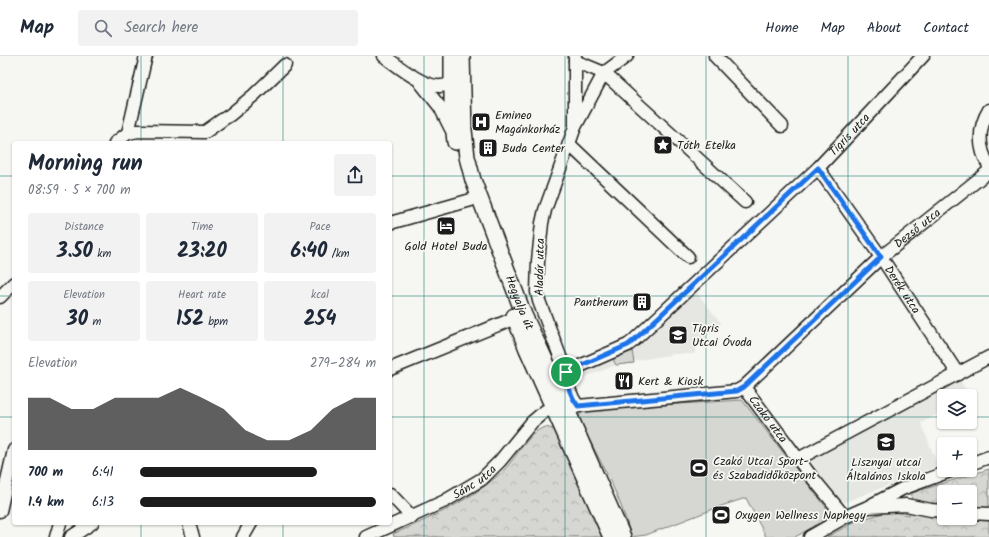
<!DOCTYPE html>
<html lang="en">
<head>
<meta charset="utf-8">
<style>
	:root { --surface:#fff; --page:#f2f2f3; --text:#1f2937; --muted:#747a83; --line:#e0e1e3; --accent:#1c1c1c }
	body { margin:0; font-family:Kalam,sans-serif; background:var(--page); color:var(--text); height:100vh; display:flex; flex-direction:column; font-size:15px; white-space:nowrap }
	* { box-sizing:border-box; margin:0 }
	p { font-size:13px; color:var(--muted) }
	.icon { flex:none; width:22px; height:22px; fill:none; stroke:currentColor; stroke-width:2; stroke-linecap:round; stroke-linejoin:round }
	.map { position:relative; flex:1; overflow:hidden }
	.drawer { position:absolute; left:12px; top:85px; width:380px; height:384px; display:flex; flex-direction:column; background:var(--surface); border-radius:4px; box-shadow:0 1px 3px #0004 }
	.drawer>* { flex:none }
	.buttons { position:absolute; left:937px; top:333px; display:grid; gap:8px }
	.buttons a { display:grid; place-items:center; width:40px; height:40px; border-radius:4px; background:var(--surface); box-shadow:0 1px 3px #0004; font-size:20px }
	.pin { position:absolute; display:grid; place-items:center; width:34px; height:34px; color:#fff; margin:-17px; border:2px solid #fff; border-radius:50%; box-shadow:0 1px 4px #0007 }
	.round { display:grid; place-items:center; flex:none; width:42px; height:42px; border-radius:4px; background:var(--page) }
	.summary { display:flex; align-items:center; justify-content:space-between; height:68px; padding:0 16px }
	h1 { font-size:22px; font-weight:700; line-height:30px }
	.metrics { display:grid; grid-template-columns:repeat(3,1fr); gap:6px; height:68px; padding:4px 16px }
	.metrics div { display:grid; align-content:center; border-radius:4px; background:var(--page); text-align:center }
	.metrics b { font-size:20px; font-weight:700 }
	.metrics small { font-size:11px; font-weight:400 }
	.metrics p { font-size:11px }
	.chart { height:112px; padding:8px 16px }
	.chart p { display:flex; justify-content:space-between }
	.chart svg { width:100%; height:72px; margin-top:4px; fill:var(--accent); opacity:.7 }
	ul { padding:0 16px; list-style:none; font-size:13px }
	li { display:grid; grid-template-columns:64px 48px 1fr; align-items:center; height:30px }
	li i { height:10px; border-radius:5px; background:var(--accent) }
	header { display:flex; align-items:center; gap:24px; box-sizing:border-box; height:56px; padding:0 20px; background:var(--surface); border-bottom:1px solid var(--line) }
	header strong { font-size:19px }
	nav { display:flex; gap:22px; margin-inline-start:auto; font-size:14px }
	.search { width:280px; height:36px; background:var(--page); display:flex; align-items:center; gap:10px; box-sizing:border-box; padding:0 14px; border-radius:4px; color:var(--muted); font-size:15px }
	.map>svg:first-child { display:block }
	.built { fill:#e6e6e2 }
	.green { fill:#d6d6d2; stroke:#797977 }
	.park { fill:url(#park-crowns); stroke:#797977; fill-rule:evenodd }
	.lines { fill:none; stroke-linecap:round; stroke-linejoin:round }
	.minor-casing { stroke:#1c1c1c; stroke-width:15 }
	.major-casing { stroke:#1c1c1c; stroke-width:18 }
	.minor { stroke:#f6f6f2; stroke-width:12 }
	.major { stroke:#f6f6f2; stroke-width:15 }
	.route-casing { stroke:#fff; stroke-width:8 }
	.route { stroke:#1a73e8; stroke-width:5 }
	.grid { fill:none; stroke:#0f766e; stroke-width:1; stroke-opacity:0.55 }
	.labels { text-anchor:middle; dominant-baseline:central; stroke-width:3.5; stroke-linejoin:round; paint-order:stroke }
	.poi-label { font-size:12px; fill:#1c1c1c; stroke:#f6f6f2; text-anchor:start }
	.street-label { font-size:12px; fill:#1c1c1c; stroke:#f6f6f2 }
</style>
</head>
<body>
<header>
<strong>Map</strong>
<div class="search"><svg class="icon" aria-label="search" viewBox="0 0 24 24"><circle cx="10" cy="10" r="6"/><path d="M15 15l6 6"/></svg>Search here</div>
<nav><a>Home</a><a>Map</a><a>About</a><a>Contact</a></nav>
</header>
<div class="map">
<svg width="989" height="481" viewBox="0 0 989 481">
	<defs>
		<pattern id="park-crowns" width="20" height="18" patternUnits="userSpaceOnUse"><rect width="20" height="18" fill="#d6d6d2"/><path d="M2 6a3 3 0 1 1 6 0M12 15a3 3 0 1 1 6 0" fill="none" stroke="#b7b7b4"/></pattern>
	</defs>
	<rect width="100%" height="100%" fill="#f6f6f2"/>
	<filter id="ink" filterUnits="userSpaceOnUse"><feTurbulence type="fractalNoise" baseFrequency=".025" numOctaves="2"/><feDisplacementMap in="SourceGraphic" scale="8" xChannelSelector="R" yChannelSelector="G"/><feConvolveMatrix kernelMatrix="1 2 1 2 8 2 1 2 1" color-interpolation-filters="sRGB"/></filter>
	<g filter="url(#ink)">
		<path class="built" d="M696 236 721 267 695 292V298H674L634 305 632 295Z
			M613 303 616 309 585 321 582 314Z
			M960 324 969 340H944V355L921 367 938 410 842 447 809 405Z"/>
		<path class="green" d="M632 295 634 307 616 309 613 303Z
			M742 344 833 460 795 481H766L746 442 724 449 646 479 631 481C621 439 597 400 578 362L583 354Z"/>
		<path class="park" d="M546 371 556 374 602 481H394L393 478C433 461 472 444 504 414 515 403 531 373 546 371Z
			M989 413V481H827L854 466 889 455 909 459 912 437ZM944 436H970V462H944Z"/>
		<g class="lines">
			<defs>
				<g id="minor">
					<path d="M384 0C398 10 424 32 441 30 448 30 453 26 458 21"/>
					<path d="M715 0 782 70"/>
					<path d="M575 5 604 17 745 146"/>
					<path d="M420 26 440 51 451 73"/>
					<path d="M989 54C978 72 978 92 989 110"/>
					<path d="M575 69V0"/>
					<path d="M128 77 138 75 205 76 222 64 230 59 254 39 285 9"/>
					<path d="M115 87 128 77 146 0"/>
					<path d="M569 88 688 201"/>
					<path id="s1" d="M818 112 881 201 958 318"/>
					<path d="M390 167 471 144"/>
					<path d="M0 241 14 227"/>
					<path d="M390 313 515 262"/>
					<path id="s2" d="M566 316 628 289 633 285 818 112 923 0"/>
					<path id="s3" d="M744 331 811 420 845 461"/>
					<path d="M578 350C570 340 567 328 566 316L539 245 537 236 538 205 542 167 545 154 575 71 604 17 627 0"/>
					<path d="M798 403 989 301"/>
					<path d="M970 408 989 401"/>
					<path d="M390 438 412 461"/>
					<path d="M873 448 902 433 953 414"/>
					<path d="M0 455 14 394"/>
					<path d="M970 457 989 458"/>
					<path d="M189 467 193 481"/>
					<path d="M56 481 60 467"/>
					<path d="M71 481 92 467"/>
					<path d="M243 481 251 467"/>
					<path id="s4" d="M366 481 445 445 482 423 500 405 532 366 545 355 554 354 567 355 578 350 737 335 744 331 881 201 989 115"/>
					<path d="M810 481 845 461 868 451 906 449 931 454 944 455"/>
				</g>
				<g id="major">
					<path d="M452 0V57L455 86"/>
					<path id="s5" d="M462 0 464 74 467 101 473 124 524 259 542 297 623 481"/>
					<path d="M514 260 527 293 611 481"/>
				</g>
			</defs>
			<use href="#minor" class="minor-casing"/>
			<use href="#major" class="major-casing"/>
			<use href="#minor" class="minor"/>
			<use href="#major" class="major"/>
		</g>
	</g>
	<g class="lines" filter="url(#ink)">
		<defs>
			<path id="route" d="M818 112 881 201 744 331 737 335 578 350C570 340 567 328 566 316L628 289 633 285Z"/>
		</defs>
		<use href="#route" class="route-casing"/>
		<use href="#route" class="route"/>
	</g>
	<path class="grid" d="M141 0V87M283 0V87M424 0V481M565 0V481M706 0V481M848 0V481M0 120H14M390 120H989M0 240H14M390 240H989M0 361H14M390 361H944M970 361H989M141 467V481M283 467V481"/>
	<defs>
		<symbol id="hospital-square" viewBox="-11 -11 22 22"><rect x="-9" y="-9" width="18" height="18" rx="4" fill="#1c1c1c" stroke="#f6f6f2"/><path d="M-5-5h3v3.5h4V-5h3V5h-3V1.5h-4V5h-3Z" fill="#fff"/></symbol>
		<symbol id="sight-square" viewBox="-11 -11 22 22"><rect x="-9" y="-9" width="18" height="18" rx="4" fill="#1c1c1c" stroke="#f6f6f2"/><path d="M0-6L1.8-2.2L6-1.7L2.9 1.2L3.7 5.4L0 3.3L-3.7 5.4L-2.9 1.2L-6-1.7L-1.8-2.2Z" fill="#fff"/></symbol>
		<symbol id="building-square" viewBox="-11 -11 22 22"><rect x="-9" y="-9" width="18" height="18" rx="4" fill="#1c1c1c" stroke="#f6f6f2"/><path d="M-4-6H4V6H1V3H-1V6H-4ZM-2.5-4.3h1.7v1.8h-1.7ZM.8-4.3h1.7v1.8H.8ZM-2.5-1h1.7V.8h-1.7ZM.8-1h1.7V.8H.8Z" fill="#fff"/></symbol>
		<symbol id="hotel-square" viewBox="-11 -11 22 22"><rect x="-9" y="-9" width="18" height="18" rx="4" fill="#1c1c1c" stroke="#f6f6f2"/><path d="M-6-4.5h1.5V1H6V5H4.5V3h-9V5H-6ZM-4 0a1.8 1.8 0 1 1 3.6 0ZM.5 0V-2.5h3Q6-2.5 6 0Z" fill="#fff"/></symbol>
		<symbol id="school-square" viewBox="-11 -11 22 22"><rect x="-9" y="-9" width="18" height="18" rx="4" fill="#1c1c1c" stroke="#f6f6f2"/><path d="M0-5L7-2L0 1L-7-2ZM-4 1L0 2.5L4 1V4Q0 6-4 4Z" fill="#fff"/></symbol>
		<symbol id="restaurant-square" viewBox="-11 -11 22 22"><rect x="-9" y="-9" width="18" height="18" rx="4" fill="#1c1c1c" stroke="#f6f6f2"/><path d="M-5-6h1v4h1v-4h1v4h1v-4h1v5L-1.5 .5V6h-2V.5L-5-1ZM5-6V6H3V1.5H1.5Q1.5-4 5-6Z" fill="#fff"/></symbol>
		<symbol id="stadium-square" viewBox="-11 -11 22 22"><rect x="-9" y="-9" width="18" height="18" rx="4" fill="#1c1c1c" stroke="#f6f6f2"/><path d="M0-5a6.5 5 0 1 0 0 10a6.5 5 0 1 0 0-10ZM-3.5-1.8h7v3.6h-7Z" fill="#fff"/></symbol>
	</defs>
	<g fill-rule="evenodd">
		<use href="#hospital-square" x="470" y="55" width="22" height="22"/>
		<use href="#sight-square" x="652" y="78" width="22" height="22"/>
		<use href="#building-square" x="477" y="81" width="22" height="22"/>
		<use href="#hotel-square" x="435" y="159" width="22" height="22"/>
		<use href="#building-square" x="631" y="235" width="22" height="22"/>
		<use href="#school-square" x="667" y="268" width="22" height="22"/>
		<use href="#restaurant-square" x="613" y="314" width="22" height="22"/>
		<use href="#school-square" x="875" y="375" width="22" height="22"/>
		<use href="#stadium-square" x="688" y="401" width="22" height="22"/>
		<use href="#stadium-square" x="710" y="448" width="22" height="22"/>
	</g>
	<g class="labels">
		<g class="poi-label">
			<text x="495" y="59">Emineo<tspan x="495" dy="14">Magánkorház</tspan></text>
			<text x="677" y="89">Tóth Etelka</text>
			<text x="502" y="92">Buda Center</text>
			<text x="446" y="190" text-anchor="middle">Gold Hotel Buda</text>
			<text x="628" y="246" text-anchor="end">Pantherum</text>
			<text x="692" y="272">Tigris<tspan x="692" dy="14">Utcai Óvoda</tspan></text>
			<text x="638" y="325">Kert &amp; Kiosk</text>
			<text x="713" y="405">Czakó Utcai Sport-<tspan x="713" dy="14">és Szabadidőközpont</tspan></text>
			<text x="886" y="406" text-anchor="middle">Lisznyai utcai<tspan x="886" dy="14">Általános Iskola</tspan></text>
			<text x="735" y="459">Oxygen Wellness Naphegy</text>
		</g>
		<g class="street-label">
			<text stroke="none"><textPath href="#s2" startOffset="373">Tigris utca</textPath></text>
			<text stroke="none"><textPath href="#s4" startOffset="660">Dezső utca</textPath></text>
			<text transform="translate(540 211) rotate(-89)">Aladár utca</text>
			<text stroke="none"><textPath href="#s1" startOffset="148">Derék utca</textPath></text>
			<text stroke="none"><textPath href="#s5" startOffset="256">Hegyalja út</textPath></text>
			<text stroke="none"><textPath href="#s3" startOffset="40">Czakó utca</textPath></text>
			<text stroke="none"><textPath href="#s4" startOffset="122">Sánc utca</textPath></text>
		</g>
	</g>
</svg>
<div class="buttons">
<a><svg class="icon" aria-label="layers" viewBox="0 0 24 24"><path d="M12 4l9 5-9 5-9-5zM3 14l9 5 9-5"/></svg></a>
<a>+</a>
<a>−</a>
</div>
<div class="pin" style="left:566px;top:316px;background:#1e9e55"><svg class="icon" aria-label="arrive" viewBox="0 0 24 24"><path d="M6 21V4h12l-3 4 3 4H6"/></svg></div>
<section class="drawer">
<div class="summary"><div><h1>Morning run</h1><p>08:59 · 5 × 700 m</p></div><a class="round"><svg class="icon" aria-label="share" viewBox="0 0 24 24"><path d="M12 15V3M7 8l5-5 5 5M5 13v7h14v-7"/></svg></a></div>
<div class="metrics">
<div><p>Distance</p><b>3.50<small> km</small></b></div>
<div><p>Time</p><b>23:20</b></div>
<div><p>Pace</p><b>6:40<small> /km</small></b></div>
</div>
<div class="metrics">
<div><p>Elevation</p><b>30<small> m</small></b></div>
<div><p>Heart rate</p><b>152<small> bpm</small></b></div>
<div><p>kcal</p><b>254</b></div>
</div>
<div class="chart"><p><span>Elevation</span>279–284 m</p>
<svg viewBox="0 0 160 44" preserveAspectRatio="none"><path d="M0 44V12L10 12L20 19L30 19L40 12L50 12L60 12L70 6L80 12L90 19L100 32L110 38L120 38L130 32L140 19L150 12L160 12V44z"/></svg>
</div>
<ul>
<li><b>700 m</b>6:41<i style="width:75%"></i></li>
<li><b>1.4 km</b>6:13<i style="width:100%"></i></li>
</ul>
</section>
</div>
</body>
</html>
